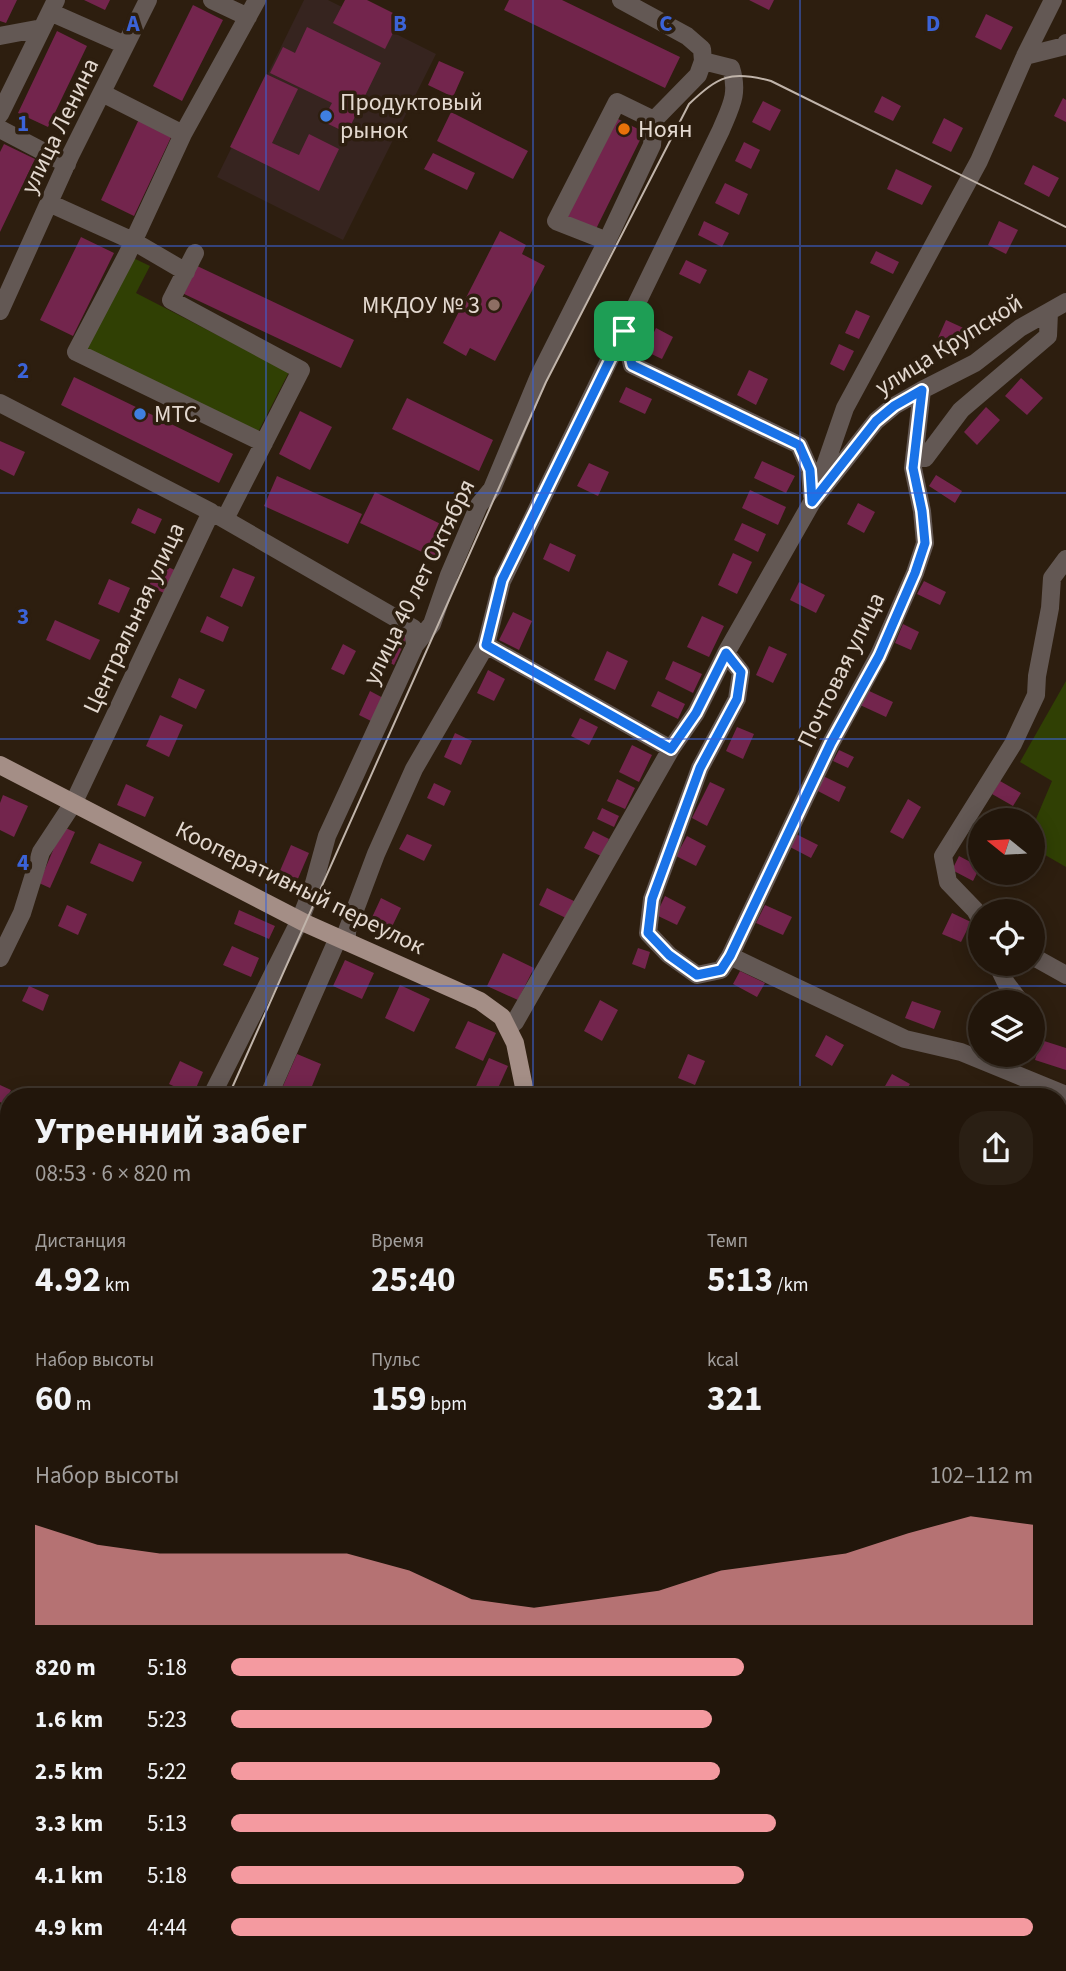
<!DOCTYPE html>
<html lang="ru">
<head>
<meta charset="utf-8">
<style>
	:root { --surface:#22160b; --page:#2a1f14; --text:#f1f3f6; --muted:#a29f9d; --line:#3f352c; --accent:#f49aa0 }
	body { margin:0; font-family:"Source Sans 3",sans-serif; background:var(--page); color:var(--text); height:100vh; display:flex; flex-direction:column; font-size:26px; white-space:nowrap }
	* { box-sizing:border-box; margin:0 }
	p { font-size:23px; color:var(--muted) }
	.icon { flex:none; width:38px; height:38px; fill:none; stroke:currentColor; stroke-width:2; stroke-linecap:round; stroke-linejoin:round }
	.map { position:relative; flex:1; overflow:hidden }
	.side { position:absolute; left:0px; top:1088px; width:1068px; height:884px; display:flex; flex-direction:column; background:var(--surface); border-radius:28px 28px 0 0; box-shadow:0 4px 18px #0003,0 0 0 2px var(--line) }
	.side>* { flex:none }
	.needle { width:46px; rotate:288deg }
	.controls { position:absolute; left:968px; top:808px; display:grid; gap:14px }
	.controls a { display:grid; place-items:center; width:77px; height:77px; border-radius:50%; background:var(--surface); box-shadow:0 4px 18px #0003,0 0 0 2px var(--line); font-size:35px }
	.pin { position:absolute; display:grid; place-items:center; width:60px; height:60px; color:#fff; margin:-30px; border-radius:14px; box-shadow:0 4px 10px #0006 }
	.round { display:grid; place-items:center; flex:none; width:74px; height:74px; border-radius:28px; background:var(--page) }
	.head { display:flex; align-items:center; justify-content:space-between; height:119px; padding:0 35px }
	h1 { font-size:38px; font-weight:700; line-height:52px }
	.figures { display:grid; grid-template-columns:repeat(3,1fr); gap:10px; height:119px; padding:7px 35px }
	.figures div { display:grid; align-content:center }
	.figures b { font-size:35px; font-weight:700 }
	.figures small { font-size:19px; font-weight:400 }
	.figures p { font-size:19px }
	.chart { height:196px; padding:14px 35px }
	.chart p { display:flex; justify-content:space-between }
	.chart svg { width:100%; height:126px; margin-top:7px; fill:var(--accent); opacity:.7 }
	ul { padding:0 35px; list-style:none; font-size:23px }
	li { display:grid; grid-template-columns:112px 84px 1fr; align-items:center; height:52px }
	li i { height:18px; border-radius:9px; background:var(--accent) }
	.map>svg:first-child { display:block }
	.commercial { fill:#36241f }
	.industrial { fill:#33232e }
	.green { fill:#304004 }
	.water { fill:#031216 }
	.building { fill:#73254d }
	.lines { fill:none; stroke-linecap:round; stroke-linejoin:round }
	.minor { stroke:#635854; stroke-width:18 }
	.major { stroke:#a48e86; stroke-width:18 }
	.tram { stroke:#c0b4aa; stroke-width:2 }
	.route-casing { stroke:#fff; stroke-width:14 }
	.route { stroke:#1a73e8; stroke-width:9 }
	.grid { fill:none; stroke:#3b63d7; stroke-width:2; stroke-opacity:0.55 }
	.shop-dot { fill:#3f7fe0; stroke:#2d1e0f; stroke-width:2.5 }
	.food-dot { fill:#e8710a; stroke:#2d1e0f; stroke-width:2.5 }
	.education-dot { fill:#8d6e63; stroke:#2d1e0f; stroke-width:2.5 }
	.labels { text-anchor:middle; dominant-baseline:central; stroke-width:7; stroke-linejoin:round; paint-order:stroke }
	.poi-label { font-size:24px; fill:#e3d8cf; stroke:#2d1e0f; text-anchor:start }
	.street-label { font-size:24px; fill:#e3d8cf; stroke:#2d1e0f }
	.grid-label { font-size:23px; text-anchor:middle; font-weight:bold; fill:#3b63d7; stroke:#2d1e0f; stroke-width:7; stroke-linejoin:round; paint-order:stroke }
</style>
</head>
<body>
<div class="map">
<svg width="1066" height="1971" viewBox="0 0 1066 1971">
	<rect width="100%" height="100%" fill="#2d1e0f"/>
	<path class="commercial" d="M304 0H328L436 54 343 240 217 177Z"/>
	<path class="industrial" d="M0 1298 9 1301V1964H239L236 1971H0Z"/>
	<path class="green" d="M127 255 150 266 136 293 289 372 255 438 80 347Z
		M1066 681V867L1033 848V826L1052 781 1020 762Z"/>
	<path class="water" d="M1059 1431 1066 1434V1971H320L323 1964H1059Z"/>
	<path class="building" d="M0 0H17L6 23 0 21Z
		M84 0H110L105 10Z
		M345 0H367L401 17 385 49 333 23Z
		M509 0H562L680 57 665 88 504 10Z
		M749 0H774L769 10Z
		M193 5 223 20 182 101 153 86Z
		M986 14 1013 27 1001 50 975 37Z
		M307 27 381 63 347 133 322 121 332 103 270 73 283 47 295 53Z
		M57 31 87 46 48 127 18 113Z
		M439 61 464 72 453 97 428 85Z
		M266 74 298 89 272 143 299 155 309 134 339 149 319 191 230 147Z
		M882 96 901 106 893 121 874 112Z
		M1063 98 1066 100V122L1054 116Z
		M763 101 781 110 770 131 752 122Z
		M451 112 528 151 513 179 437 141Z
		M140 117 173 133 134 216 101 200Z
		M614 117 644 132 594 233 565 219Z
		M944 118 963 128 951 152 932 143Z
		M744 142 760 150 751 169 735 161Z
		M4 144 35 159 0 232V152Z
		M433 153 475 173 467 190 424 169Z
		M1033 165 1059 178 1049 197 1024 184Z
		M896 169 932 186 922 205 887 189Z
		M725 183 748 194 739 215 715 203Z
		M704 221 729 233 722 247 698 235Z
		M999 221 1018 230 1006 254 988 245Z
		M500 231 526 245 522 254 545 266 495 361 470 348 466 356 443 343Z
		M81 237 114 253 73 336 40 320Z
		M876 251 899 262 893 274 870 263Z
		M686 260 707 270 700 284 679 274Z
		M195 265 354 340 341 368 182 293Z
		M856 310 870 316 859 339 845 333Z
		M946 320 970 331 962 349 938 338Z
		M656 328 673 337 662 359 645 351Z
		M839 344 854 351 844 371 830 364Z
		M749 370 768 379 756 405 737 395Z
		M74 377 233 454 219 483 61 405Z
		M1021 378 1043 398 1027 415 1005 396Z
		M626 387 652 399 645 414 619 402Z
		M407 398 493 440 479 471 392 429Z
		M986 407 1000 420 977 445 964 432Z
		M300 411 332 427 310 470 279 454Z
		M0 441 25 452 14 476 0 469Z
		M762 461 795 476 786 493 754 478Z
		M589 463 609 472 598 496 577 486Z
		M936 475 962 491 955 503 929 486Z
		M277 476 362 514 348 544 264 506Z
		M750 490 786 507 778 525 742 508Z
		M375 492 453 530 439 560 360 523Z
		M858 503 875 512 864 533 847 524Z
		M138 508 162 519 155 534 131 523Z
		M742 523 766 534 758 552 734 540Z
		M550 543 576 555 569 572 543 559Z
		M733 553 752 562 737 594 718 585Z
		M159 563 177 571 166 594 149 586Z
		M233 568 255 577 242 607 220 597Z
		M109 579 130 588 119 613 98 604Z
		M924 581 946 592 940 605 917 594Z
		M799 582 825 595 816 613 790 600Z
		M513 612 532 621 519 650 499 640Z
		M207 616 229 627 223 642 200 632Z
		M702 616 724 626 709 657 687 647Z
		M55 620 100 640 90 660 46 640Z
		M903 624 919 632 911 650 895 643Z
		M394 628 408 635 394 665 379 657Z
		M343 644 356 651 344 675 331 669Z
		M769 646 787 654 773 683 756 675Z
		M607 651 628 661 615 690 594 680Z
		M673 661 702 674 693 693 665 679Z
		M488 670 505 679 494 701 477 693Z
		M179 678 205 690 196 709 171 697Z
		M867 690 893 702 886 717 860 705Z
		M370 691 385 699 373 722 359 715Z
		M658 691 685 704 678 719 651 706Z
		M160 715 183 725 169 757 146 746Z
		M580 718 598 727 589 745 571 736Z
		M737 727 754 734 743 759 726 751Z
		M455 733 472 741 461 765 444 757Z
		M632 745 652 755 639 782 619 772Z
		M839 750 854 757 848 768 833 761Z
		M823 776 846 787 839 802 816 790Z
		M617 779 635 788 625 809 607 801Z
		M1000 781 1021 793 1013 806 992 794Z
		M710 782 725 789 707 826 692 818Z
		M434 783 451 791 444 806 427 798Z
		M126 784 154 797 145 817 117 805Z
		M3 795 28 806 14 837 0 830V803Z
		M908 799 921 807 903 839 890 832Z
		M602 808 619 816 614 827 597 819Z
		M63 827 75 832 50 888 39 883Z
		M593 831 609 839 601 856 584 848Z
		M407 834 432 845 424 861 399 849Z
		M796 834 818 845 811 858 790 847Z
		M687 836 706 846 696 866 676 856Z
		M99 843 142 862 133 882 90 863Z
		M291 845 309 853 294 888 276 880Z
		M959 856 980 867 973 881 952 870Z
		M547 888 576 902 568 919 539 905Z
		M665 896 686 907 677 925 656 915Z
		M381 898 401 908 388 935 368 926Z
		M67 905 87 914 78 935 58 926Z
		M765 905 792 917 783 935 756 923Z
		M239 910 275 926 269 939 234 924Z
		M952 913 971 922 961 942 942 934Z
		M232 946 259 958 251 977 223 965Z
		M638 948 650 952 645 969 632 964Z
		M503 953 534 968 518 1000 487 986Z
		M345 960 374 973 362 999 333 986Z
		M740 971 765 983 757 997 733 984Z
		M400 985 430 999 414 1032 385 1018Z
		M29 986 49 995 43 1011 22 1001Z
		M600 1000 618 1010 602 1041 584 1031Z
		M912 1001 941 1011 934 1029 905 1018Z
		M468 1021 496 1033 483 1061 455 1048Z
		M826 1035 844 1045 832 1066 815 1056Z
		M1041 1040 1066 1048V1070L1035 1060Z
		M297 1054 321 1064 308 1096 283 1086Z
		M688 1054 705 1061 695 1085 678 1078Z
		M489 1058 508 1066 494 1097H478L472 1095Z
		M180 1061 203 1072 193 1095 169 1084Z
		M892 1074 910 1084 902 1097H888L881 1093Z
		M0 1085 11 1090 4 1104 0 1102Z
		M1059 1305 1066 1308V1330L1059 1327Z
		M0 1320 9 1323V1344L0 1340Z
		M0 1505 9 1509V1858L0 1854Z
		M0 1928 9 1932V1964H76L92 1971H0Z"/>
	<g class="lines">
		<path class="minor" d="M212 0 248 17
			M257 0 183 134 127 255 76 352 264 443
			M50 12 125 45
			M0 36 42 28
			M1025 56 1065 46 1066 43
			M102 93 183 134
			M0 114 56 0
			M0 129 67 164
			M49 203 133 241 186 272
			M607 241 556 221 617 102 654 120
			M195 253 171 300 301 370 225 519
			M1066 302 1020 328 975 363 922 390 894 406 876 421 812 502 726 653 741 672 737 699 700 768 652 899 648 933 669 955 697 975 721 970 730 956 905 1039 961 1052 1066 1095
			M0 311 70 156 148 0
			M623 331 632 365 799 445 810 470 812 496
			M0 403 211 512 74 802 41 852 22 913 0 958
			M925 458 961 410 1048 336 1049 312
			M817 489 845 408 979 161 1025 56 1053 0
			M217 515 413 628 415 645
			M486 645 671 749
			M980 919 975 910 948 882 943 856 1013 744 1036 695 1037 676 1050 608 1052 578 1066 559
			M347 942V931L376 854 414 769 486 645 502 581 721 130C731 106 739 94 731 68L703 61
			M730 956 831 743 879 655 915 573 925 543 922 511 913 468 922 390
			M1032 956 1066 975
			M997 964 1006 983 1021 1003
			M508 1028 515 1022 671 749 696 713 726 653
			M211 1097 300 920 313 887 327 836 415 645 432 624 449 575 479 505 492 489 539 376 607 241 652 145 654 120 698 75 703 61 702 49 687 36 621 0
			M268 1097 338 938
			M0 1129 9 1134
			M1059 1338 1066 1341
			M0 1466 9 1470
			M0 1875 9 1879"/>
		<path class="major" d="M0 765 307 924 480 1001 502 1017 515 1043 526 1097
			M244 1971 248 1964"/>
		<path class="tram" d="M228 1097 546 382 689 104C719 76 730 70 771 81L1066 227
			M0 1447 9 1451"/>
	</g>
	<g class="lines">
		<defs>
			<path id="route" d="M624 331 632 365 799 445 810 470 812 502 876 421 894 406 922 390 913 468 922 511 925 543 915 573 879 656 831 743 730 956 721 970 697 975 669 955 648 933 652 899 700 768 737 699 741 672 726 653 696 713 671 749 486 645 502 580Z"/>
		</defs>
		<use href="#route" class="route-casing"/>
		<use href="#route" class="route"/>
	</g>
	<path class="grid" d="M266 0V1097M533 0V1097M800 0V1097M0 246H1066M0 493H1066M0 739H1066M0 986H1066M0 1232H9M1059 1232H1066M0 1478H9M1059 1478H1066M0 1725H9M1059 1725H1066M266 1964V1971M533 1964V1971M800 1964V1971"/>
	<g class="shop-dot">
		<circle cx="326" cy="116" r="7"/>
		<circle cx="140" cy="414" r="7"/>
	</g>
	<circle class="food-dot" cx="624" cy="129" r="7"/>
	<circle class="education-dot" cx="494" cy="305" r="7"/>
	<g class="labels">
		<g class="poi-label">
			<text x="340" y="102">Продуктовый<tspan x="340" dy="28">рынок</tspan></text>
			<text x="638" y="129">Ноян</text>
			<text x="480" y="305" text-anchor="end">МКДОУ № 3</text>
			<text x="154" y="414">МТС</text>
		</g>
		<g class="street-label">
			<text transform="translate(60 126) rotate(-64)">улица Ленина</text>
			<text transform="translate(949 345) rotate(-32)">улица Крупской</text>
			<text transform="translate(419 582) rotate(-64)">улица 40 лет Октября</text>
			<text transform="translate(134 618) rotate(-65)">Центральная улица</text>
			<text transform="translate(841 670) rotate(-64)">Почтовая улица</text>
			<text transform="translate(300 888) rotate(26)">Кооперативный переулок</text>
		</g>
	</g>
	<g class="grid-label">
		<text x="133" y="31">A</text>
		<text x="400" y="31">B</text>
		<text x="666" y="31">C</text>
		<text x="933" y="31">D</text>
		<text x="23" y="131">1</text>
		<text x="23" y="378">2</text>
		<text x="23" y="624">3</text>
		<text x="23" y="870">4</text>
	</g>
</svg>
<div class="controls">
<a><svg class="needle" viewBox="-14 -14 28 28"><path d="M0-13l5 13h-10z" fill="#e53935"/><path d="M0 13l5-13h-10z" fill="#a29f9d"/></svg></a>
<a><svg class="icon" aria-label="locate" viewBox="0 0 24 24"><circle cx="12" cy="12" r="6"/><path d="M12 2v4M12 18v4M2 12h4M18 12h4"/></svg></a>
<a><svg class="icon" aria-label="layers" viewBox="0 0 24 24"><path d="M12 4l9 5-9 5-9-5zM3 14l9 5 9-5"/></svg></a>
</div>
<div class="pin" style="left:624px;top:331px;background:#1e9e55"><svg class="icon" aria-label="arrive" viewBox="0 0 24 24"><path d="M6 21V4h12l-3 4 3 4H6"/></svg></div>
<section class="side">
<div class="head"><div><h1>Утренний забег</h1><p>08:53 · 6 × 820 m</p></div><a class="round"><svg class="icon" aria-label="share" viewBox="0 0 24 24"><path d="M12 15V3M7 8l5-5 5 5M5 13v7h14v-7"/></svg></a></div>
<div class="figures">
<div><p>Дистанция</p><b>4.92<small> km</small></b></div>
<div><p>Время</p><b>25:40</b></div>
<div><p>Темп</p><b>5:13<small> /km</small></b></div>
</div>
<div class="figures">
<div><p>Набор высоты</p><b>60<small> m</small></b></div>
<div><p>Пульс</p><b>159<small> bpm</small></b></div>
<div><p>kcal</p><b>321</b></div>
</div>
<div class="chart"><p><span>Набор высоты</span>102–112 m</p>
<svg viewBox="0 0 160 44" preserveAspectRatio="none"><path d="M0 44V9L10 16L20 19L30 19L40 19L50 19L60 25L70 35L80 38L90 35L100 32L110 25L120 22L130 19L140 12L150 6L160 9V44z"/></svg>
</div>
<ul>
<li><b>820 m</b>5:18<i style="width:64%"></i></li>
<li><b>1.6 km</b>5:23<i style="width:60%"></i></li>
<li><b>2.5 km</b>5:22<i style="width:61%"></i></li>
<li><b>3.3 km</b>5:13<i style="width:68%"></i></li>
<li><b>4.1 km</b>5:18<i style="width:64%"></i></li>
<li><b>4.9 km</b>4:44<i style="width:100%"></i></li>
</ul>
</section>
</div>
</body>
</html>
